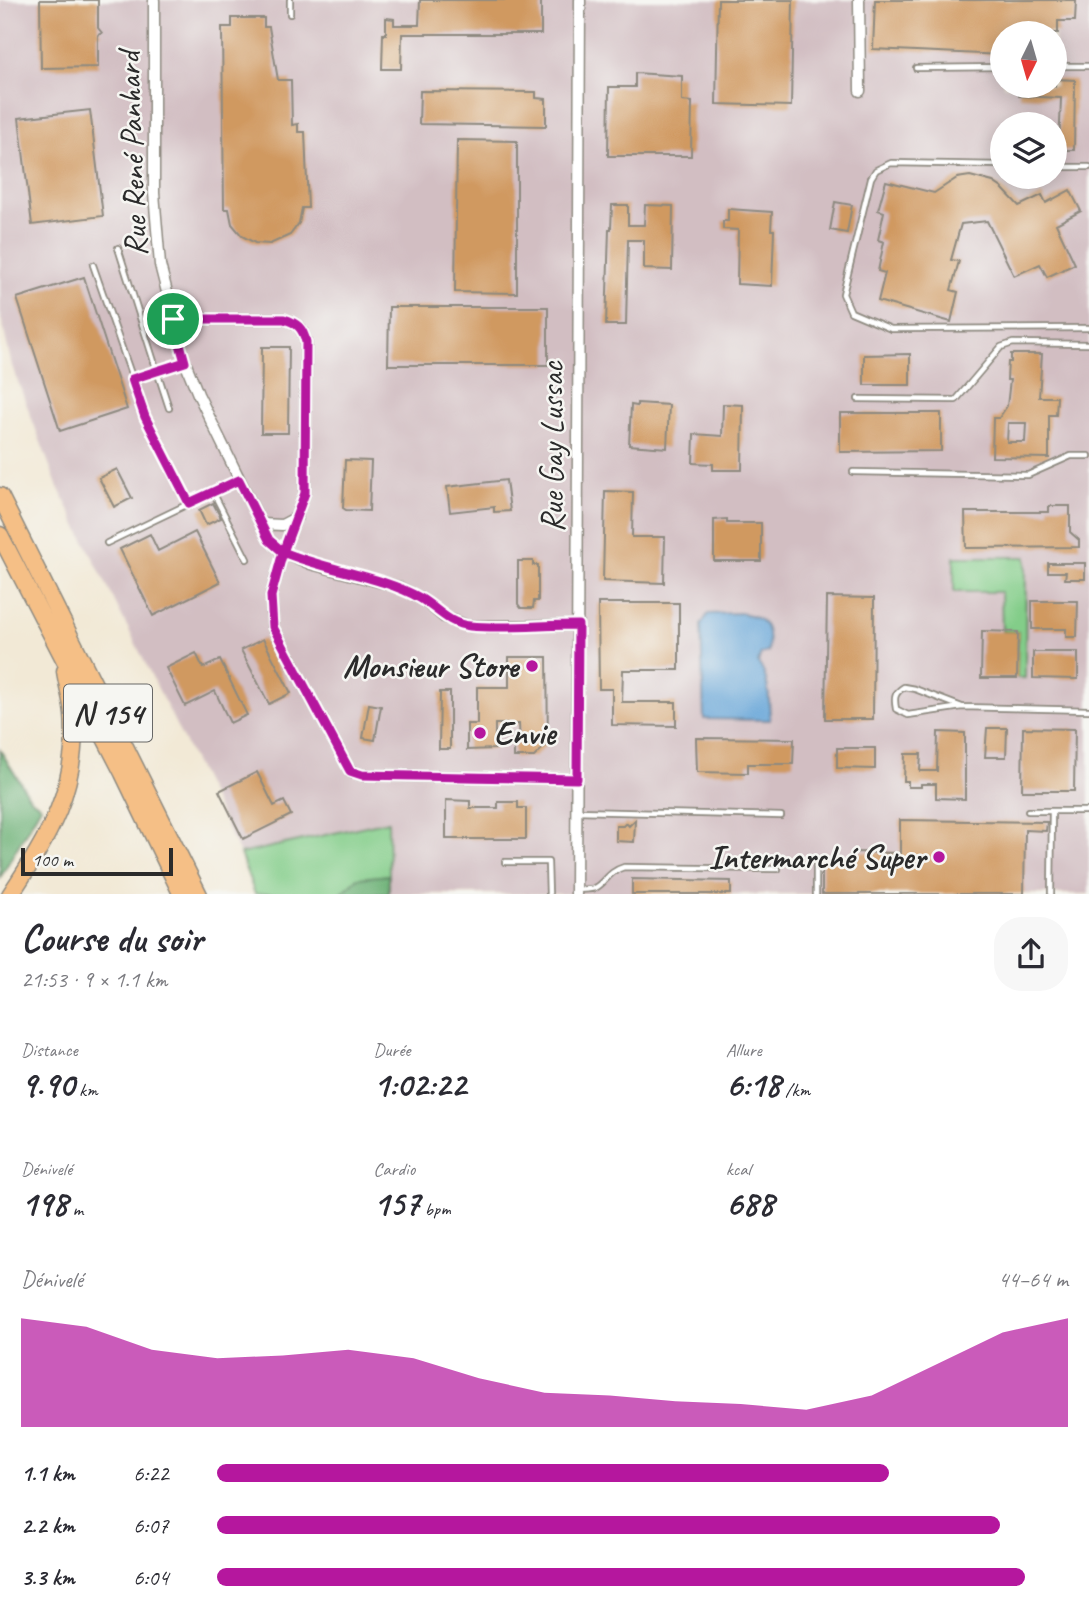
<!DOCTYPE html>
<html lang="fr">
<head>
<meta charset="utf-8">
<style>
	:root { --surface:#fff; --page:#f7f7f7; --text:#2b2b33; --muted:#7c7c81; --accent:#b5179e }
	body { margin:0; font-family:Caveat,sans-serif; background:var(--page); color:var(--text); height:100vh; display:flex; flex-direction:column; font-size:26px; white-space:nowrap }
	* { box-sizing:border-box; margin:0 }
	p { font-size:23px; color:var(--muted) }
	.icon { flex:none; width:38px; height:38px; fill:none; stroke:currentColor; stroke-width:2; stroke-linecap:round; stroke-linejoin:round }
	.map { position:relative; height:894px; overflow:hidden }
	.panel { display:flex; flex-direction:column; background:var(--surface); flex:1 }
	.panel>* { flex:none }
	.needle { width:46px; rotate:185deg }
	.buttons { position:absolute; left:990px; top:21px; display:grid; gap:14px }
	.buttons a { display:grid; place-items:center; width:77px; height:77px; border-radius:50%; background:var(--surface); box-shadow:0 4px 18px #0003; font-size:35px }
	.scale { position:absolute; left:21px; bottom:18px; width:152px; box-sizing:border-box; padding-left:7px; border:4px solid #2b2b2b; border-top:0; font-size:19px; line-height:24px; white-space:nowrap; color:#2b2b2b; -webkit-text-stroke:5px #f6f6f2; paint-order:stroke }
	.pin { position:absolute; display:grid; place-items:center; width:60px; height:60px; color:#fff; margin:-30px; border:4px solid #fff; border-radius:50%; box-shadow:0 2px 7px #0007 }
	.round { display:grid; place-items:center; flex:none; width:74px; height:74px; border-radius:28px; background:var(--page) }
	.head { display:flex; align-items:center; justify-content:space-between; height:119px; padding:0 21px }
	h1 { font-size:38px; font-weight:700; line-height:52px }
	.figures { display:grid; grid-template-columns:repeat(3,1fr); gap:10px; height:119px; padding:7px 21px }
	.figures div { display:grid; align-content:center }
	.figures b { font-size:35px; font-weight:700 }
	.figures small { font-size:19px; font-weight:400 }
	.figures p { font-size:19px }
	.chart { height:196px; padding:14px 21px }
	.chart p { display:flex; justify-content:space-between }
	.chart svg { width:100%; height:126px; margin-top:7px; fill:var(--accent); opacity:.7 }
	ul { padding:0 21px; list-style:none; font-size:23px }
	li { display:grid; grid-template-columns:112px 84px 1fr; align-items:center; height:52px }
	li i { height:18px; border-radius:9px; background:var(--accent) }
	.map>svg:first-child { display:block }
	.industrial { fill:#d2bec2; fill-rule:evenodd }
	.green { fill:#83cd89; stroke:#577c5a; stroke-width:2 }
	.forest { fill:#6ab075; stroke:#4a6e50; stroke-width:2 }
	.water { fill:#66a5d8; stroke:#486882; stroke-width:2 }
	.building { fill:#d09961; fill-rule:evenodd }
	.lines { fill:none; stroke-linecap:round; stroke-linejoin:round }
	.service-casing { stroke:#8e8a80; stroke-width:8 }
	.minor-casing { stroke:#8e8a80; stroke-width:13 }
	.trunk-casing { stroke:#8e8a80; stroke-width:19 }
	.service { stroke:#fff; stroke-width:4.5 }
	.minor { stroke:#fff; stroke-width:10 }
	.trunk { stroke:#f5bf86; stroke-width:16 }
	.route-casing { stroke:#fff; stroke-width:14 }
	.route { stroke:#b5179e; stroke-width:9 }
	.poi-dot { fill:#b5179e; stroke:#f6f6f2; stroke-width:2.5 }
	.labels { text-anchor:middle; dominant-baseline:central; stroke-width:5; stroke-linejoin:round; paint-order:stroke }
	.shield { fill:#f6f6f2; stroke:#686867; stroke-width:2 }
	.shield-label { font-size:32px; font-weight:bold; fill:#2b2b2b }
	.street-label { font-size:33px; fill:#2b2b2b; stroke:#f6f6f2 }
	.poi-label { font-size:33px; font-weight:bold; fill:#2b2b2b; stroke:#f6f6f2; text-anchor:end }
</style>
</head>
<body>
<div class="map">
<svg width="1089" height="895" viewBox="0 0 1089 895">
	<rect width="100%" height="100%" fill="#f6f6f2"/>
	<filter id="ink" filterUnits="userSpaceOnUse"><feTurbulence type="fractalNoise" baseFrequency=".0143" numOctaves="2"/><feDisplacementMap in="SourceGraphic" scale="14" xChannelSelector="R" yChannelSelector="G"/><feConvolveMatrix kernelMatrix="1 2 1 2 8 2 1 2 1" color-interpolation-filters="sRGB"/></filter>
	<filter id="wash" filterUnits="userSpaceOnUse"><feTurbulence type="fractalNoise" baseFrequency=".00686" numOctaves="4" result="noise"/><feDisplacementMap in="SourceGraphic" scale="28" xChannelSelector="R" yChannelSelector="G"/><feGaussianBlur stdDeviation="1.57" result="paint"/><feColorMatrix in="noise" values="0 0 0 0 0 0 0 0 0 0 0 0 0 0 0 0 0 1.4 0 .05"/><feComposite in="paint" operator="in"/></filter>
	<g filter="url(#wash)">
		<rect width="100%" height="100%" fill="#f2e9d6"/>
		<path class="industrial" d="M0 0H1089V894H389L388 822 240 854 57 485 12 366 0 314ZM1003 33H1055V86H1003ZM1003 124H1055V177H1003Z"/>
		<path class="green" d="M954 557H1026L1025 678H1017L1018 632 1002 631 1001 592H954Z
			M388 821 389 875 358 879 341 894H255L240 854Z"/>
		<path class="forest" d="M0 750 30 798 41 806 0 878Z
			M389 875V894H341L358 878Z"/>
		<path class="water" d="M740 613C765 617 771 626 768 652L761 654 758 663C770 678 769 701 770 720L704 719 701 625 708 614Z"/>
		<g id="blocks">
			<path class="building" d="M40 0H98V28L102 33 98 35V67L41 68Z
				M420 0H541V34H402L401 69H382L383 34H386V18L394 19V25H419Z
				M718 0H793L791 106 716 104Z
				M875 0H1076L1075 21H1058V33H1003V55L873 49Z
				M232 18H264V27H269L278 80H291L292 125 298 124V132H305L308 208H302L299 223 290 235 270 244 255 243 242 236 232 224 229 209H224L222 27H232Z
				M635 73 682 76V101L692 102 691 156H608L609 87H635Z
				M1055 79 1075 80 1074 150H1059L1061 98 1019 96V86H1055Z
				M420 91 536 92V98L546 99V126L419 124Z
				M90 110 103 216 32 225 19 118Z
				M457 140 517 141V293L455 292Z
				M970 176 993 182 1002 188 1019 206 1042 195 1046 203 1070 190 1081 211 1056 224 1075 264 1047 277 1040 264 1014 276 987 221 961 224 951 260 959 261 951 290 958 292 951 322 878 301 885 273 878 271 884 242 878 240 884 212 878 210 886 181 934 193 957 178Z
				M835 202 852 205 847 233 830 230Z
				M612 205H628V225H644L645 205 673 206 672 270 644 269V240H628L626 325H606L609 229H611Z
				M728 209 772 212 771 230H774L772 286 737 284 738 230 723 229V221H728Z
				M84 277 127 409 60 431 17 298Z
				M389 307H548V365H388Z
				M262 347H289L288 433H261Z
				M910 354V385H864V355Z
				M1011 354H1042L1039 397H1057L1056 415H1049V458L992 457 993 418H999L1007 406 1010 380H1007L1008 362H1011ZM1008 423H1026L1025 442H1007Z
				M637 403 669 405 667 448 629 445 631 405 637 406Z
				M723 404 743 405 742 470H713V464L693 463 694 434 722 436Z
				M840 413H941V451L840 452Z
				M345 460 371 461 369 511 346 510 343 508Z
				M117 469 132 498 114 507 99 478Z
				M506 480 510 511 494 512V507L450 512 447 487Z
				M605 491 633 492 632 537H665L664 583 603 581Z
				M213 503 221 518 206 525 199 510Z
				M1049 506H1070V532L1079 540V547L966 548 965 512H1049Z
				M727 519V523H761V561H714V520Z
				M195 532 220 582 153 616 120 549 150 534 158 551Z
				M518 561H533V565H538V601H534L533 608H521L518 604Z
				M1048 563H1085V579H1065L1066 572H1048Z
				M827 597 874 598 873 719H825Z
				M1032 601H1078L1077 637H1066V629H1032Z
				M598 603H679V670H623L622 702H676V726L612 725V689H599Z
				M982 631 1018 632 1017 678H981Z
				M263 639 291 693 269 704 241 650Z
				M1033 652H1078V679L1033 678Z
				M196 653 203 668 220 660 247 715 230 723 215 691 185 706 166 668Z
				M509 657H547L548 743 534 757H514V744H520L519 724H495V749L467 750V724H477V687H509Z
				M440 692H450V749H439Z
				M369 704 381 706 375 740 363 738Z
				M987 728H1007L1006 757H985Z
				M1023 728 1075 729 1074 791H1022Z
				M938 732 965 733V799L936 798V784H921V787H908V781H904L905 754H921L920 771H937Z
				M696 738 794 739 793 764H748V773L697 772Z
				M837 748H875V769L837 768Z
				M257 772 274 806 284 801 291 815 243 839 219 791Z
				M446 800 470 801V808H498V802H518V808H526V839H446Z
				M635 820 634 842 616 841V826H623L626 823 629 826Z
				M900 820 1047 822 1046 831 1025 830 1024 894H822V861H853V852L900 853Z
				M632 879 731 881V894H632Z"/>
		</g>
	</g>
	<g filter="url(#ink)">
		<use href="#blocks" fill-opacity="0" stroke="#8e8a80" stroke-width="2"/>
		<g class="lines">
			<defs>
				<path id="service" d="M290 0V14
					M1055 66H1089
					M916 68 1003 67
					M1003 165 891 163 876 170 871 178 843 294 851 312 891 329 1089 328
					M1055 167H1089
					M118 248 157 371 184 362
					M93 265 146 417 189 503
					M132 379 157 371 169 408
					M858 399 956 400 1001 347 1013 343 1089 344
					M853 472 1028 475 1071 456H1089
					M213 492 247 559
					M107 543 238 480
					M962 707 915 689 904 687C894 693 894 698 896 709L908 715 962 707 1089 710
					M577 811 781 816
					M1028 811H1089
					M505 862H548L549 895
					M577 890C582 889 590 890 595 888 606 883 607 872 624 867L778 869
					M816 895V859
					M1051 895 1052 811"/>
				<path id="minor" d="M154 0V193L160 265 185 362 198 394 269 540 283 552 311 564 399 587 422 599 444 617 469 626 577 625
					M859 0 860 91
					M173 319H284C297 323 303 328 306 342L305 493 283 552 271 596 273 627 350 771 362 775 577 779
					M261 524 282 525 297 517
					M576 895 580 0"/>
				<path id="trunk" d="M0 496 199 895
					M0 535 123 773 182 895
					M10 895C49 836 79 787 73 714 72 700 67 685 65 671"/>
			</defs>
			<use href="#service" class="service-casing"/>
			<use href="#minor" class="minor-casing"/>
			<use href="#trunk" class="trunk-casing"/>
			<use href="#service" class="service"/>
			<use href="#minor" class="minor"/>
			<use href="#trunk" class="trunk"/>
		</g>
	</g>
	<g class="lines" filter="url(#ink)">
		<defs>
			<path id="route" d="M173 319 185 362 132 379 145 417 189 503 239 480 269 540 283 552 271 596 273 627 350 771 362 775 577 779 578 625C544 625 503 629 470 626 448 624 437 608 420 598 382 576 325 570 283 552L305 493 306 342C303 328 297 323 284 319H173"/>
		</defs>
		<use href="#route" class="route-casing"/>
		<use href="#route" class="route"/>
	</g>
	<g class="poi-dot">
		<circle cx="532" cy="666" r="7"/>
		<circle cx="480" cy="733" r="7"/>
		<circle cx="939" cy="857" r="7"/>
	</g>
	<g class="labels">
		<rect class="shield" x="64" y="684.5" width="88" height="57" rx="5"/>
		<g class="shield-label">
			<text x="108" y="713">N 154</text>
		</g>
		<g class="street-label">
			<text transform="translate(132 154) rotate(-92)">Rue René Panhard</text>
			<text transform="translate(552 447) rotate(-90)">Rue Gay Lussac</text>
		</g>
		<g class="poi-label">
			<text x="518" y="666">Monsieur Store</text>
			<text x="494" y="733" text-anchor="start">Envie</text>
			<text x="925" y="857">Intermarché Super</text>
		</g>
	</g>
</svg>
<div class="buttons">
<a><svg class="needle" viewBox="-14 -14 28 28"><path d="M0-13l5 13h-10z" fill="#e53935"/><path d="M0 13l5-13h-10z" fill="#7c7c81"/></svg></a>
<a><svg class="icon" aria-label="layers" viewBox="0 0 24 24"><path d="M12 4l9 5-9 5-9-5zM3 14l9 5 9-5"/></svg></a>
</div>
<div class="scale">100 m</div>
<div class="pin" style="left:173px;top:319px;background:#1e9e55"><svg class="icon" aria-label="arrive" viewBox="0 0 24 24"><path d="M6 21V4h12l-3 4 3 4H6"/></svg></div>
</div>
<section class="panel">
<div class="head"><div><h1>Course du soir</h1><p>21:53 · 9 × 1.1 km</p></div><a class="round"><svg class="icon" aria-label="share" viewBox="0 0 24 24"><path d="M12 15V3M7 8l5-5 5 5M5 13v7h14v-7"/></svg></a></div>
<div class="figures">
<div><p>Distance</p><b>9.90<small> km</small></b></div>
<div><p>Durée</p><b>1:02:22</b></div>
<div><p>Allure</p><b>6:18<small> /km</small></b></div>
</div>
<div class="figures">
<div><p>Dénivelé</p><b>198<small> m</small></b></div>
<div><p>Cardio</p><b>157<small> bpm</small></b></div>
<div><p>kcal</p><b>688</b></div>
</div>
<div class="chart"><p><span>Dénivelé</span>44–64 m</p>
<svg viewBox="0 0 160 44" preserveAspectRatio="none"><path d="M0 44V6L10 9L20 17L30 20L40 19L50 17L60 20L70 27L80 32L90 33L100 35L110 36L120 38L130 33L140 22L150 11L160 6V44z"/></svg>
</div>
<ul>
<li><b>1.1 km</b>6:22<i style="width:79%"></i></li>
<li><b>2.2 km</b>6:07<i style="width:92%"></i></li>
<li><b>3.3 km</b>6:04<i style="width:95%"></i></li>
</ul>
</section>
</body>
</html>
